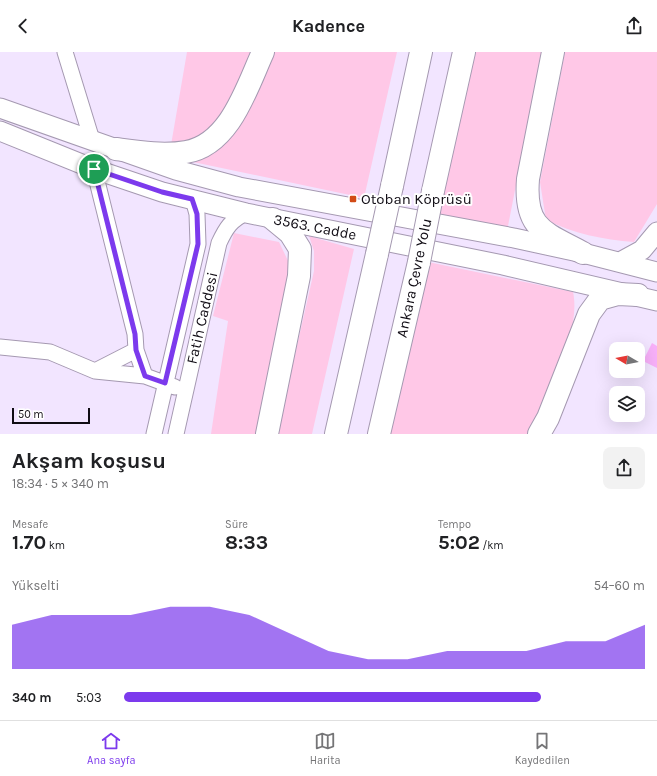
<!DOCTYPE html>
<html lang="tr">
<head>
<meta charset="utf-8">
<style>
	:root { --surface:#fff; --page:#f2f2f2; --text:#202124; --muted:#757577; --line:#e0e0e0; --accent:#7c3aed }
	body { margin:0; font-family:Karla,sans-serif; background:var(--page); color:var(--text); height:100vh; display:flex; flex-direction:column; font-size:15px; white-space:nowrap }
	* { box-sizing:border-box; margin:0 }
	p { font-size:13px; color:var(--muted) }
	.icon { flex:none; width:22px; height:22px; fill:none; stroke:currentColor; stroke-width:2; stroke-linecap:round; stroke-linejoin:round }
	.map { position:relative; height:382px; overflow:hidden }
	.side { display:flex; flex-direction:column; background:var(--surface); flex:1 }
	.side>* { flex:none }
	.needle { width:26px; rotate:280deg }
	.buttons { position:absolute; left:609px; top:290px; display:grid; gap:8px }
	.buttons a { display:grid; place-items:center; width:36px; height:36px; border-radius:8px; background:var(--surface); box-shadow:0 4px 16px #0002; font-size:20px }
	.scale { position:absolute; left:12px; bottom:10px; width:78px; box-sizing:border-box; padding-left:4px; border:2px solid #100c14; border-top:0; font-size:11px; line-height:14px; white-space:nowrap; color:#100c14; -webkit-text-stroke:3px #fff; paint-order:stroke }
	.pin { position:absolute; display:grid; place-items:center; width:34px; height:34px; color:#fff; margin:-17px; border:2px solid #fff; border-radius:50%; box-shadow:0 1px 4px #0007 }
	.round { display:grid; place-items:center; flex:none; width:42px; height:42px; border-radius:8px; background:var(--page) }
	.headline { display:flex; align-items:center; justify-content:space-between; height:68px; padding:0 12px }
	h1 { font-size:22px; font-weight:700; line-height:30px }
	.metrics { display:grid; grid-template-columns:repeat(3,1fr); gap:6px; height:68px; padding:4px 12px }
	.metrics div { display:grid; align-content:center }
	.metrics b { font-size:20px; font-weight:700 }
	.metrics small { font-size:11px; font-weight:400 }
	.metrics p { font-size:11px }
	.chart { height:112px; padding:8px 12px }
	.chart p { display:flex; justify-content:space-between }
	.chart svg { width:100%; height:72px; margin-top:4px; fill:var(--accent); opacity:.7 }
	ul { padding:0 12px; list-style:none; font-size:13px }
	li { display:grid; grid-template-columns:64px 48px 1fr; align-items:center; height:30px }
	li i { height:10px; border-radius:5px; background:var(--accent) }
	header { display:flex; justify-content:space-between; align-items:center; height:52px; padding:0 12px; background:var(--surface); font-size:18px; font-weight:700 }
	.tabs { display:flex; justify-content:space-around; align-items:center; height:56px; border-top:1px solid var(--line); background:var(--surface); font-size:11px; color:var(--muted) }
	.tabs a { display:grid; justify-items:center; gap:2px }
	.tabs .current { color:var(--accent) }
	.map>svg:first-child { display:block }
	.green { fill:#ffc8e7 }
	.building { fill:#f7b0f9 }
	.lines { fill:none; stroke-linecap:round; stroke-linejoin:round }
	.minor-casing { stroke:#a599b1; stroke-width:17 }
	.major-casing { stroke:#a599b1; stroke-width:21 }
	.highway-casing { stroke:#a599b1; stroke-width:24 }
	.minor { stroke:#fff; stroke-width:15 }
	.major { stroke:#fff; stroke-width:19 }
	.highway { stroke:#fff; stroke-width:22 }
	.highway-bridge-casing { stroke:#a599b1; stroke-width:24; stroke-linecap:butt }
	.highway-bridge { stroke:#fff; stroke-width:22 }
	.route-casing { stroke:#fff; stroke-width:8 }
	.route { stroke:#7c3aed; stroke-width:5 }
	.poi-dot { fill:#d24b16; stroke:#fff; stroke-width:1.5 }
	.labels { text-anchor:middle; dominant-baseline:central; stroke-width:4; stroke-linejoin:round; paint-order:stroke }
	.poi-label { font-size:15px; fill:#100c14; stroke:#fff; text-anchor:start }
	.street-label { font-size:15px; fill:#100c14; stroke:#fff }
</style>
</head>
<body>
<header><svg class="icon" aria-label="back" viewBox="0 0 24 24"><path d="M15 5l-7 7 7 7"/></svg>Kadence<svg class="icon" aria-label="share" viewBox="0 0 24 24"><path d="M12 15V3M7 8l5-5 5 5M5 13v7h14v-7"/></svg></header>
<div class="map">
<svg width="657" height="382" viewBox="0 0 657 382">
	<rect width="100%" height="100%" fill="#f2e5ff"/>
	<path class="green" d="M187 0H253C240 27 220 84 189 93 184 94 176 93 171 93Z
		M273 0H397L364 146 193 110 204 104Z
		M475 0H542L507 179 438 164Z
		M565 0H657V152L634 190C603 188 573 181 546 168L540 130Z
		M234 181 279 190 291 215 257 382H211L228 269 213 264Z
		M309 184 354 197 312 382H277L314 219V199Z
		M428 210 573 240C582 280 546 346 527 382H389Z"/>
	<path class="building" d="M652 291 657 294V316L643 309Z"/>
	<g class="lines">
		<defs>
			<path id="minor" d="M65 0 92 88
				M94 117 135 282 136 298 145 324
				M0 295 50 300 95 319 145 324 175 335
				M95 319 136 298
				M154 382 198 192 197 162 193 147
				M176 382 219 191C226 176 231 168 246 161"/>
			<path id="major" d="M0 56 176 118 239 135 514 186 583 201 657 220
				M0 79 94 117 162 140 246 161 503 213 657 249
				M620 210 642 198 657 180"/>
			<path id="highway" d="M553 0 528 127C524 177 544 180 583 201
				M116 97C138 100 163 104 186 100 230 93 247 35 263 0
				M392 134 421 0
				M433 139 464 0
				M267 382 299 224 300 197 290 181 273 167
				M336 382 377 202
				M379 382 419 210
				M539 382 548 366 589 262 600 247 618 242 638 243"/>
		</defs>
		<use href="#minor" class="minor-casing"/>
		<use href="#major" class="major-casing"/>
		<use href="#highway" class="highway-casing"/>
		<use href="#minor" class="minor"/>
		<use href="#major" class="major"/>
		<use href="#highway" class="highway"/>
		<defs>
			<path id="highway-bridge" d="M377 202 392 134
				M419 210 433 139"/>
		</defs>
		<use href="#highway-bridge" class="highway-bridge-casing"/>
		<use href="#highway-bridge" class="highway-bridge"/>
	</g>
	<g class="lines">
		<defs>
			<path id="route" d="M94 117 162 140 192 147 197 162 198 192 165 331 145 324 136 298 135 282Z"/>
		</defs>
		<use href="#route" class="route-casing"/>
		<use href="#route" class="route"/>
	</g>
	<rect class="poi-dot" x="349" y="143" width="8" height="8" rx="2"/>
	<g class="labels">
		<g class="poi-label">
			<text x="361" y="147">Otoban Köprüsü</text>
		</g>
		<g class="street-label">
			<text transform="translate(315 175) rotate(11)">3563. Cadde</text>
			<text transform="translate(414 226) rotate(-78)">Ankara Çevre Yolu</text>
			<text transform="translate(202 266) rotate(-77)">Fatih Caddesi</text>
		</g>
	</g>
</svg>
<div class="buttons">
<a><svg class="needle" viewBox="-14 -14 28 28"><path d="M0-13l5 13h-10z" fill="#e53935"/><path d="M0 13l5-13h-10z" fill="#757577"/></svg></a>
<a><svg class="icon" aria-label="layers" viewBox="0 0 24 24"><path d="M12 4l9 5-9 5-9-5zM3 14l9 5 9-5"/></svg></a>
</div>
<div class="scale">50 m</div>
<div class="pin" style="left:94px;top:117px;background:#1e9e55"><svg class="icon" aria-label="arrive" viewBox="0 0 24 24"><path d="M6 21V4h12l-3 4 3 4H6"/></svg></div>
</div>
<section class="side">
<div class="headline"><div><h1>Akşam koşusu</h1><p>18:34 · 5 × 340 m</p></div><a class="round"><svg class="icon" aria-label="share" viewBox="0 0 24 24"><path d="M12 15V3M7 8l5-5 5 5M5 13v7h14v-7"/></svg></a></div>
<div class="metrics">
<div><p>Mesafe</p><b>1.70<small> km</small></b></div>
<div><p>Süre</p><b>8:33</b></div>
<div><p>Tempo</p><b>5:02<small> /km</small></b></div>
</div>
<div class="chart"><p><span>Yükselti</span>54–60 m</p>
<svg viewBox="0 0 160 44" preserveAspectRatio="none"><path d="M0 44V17L10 11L20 11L30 11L40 6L50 6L60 11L70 22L80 33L90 38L100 38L110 33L120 33L130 33L140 27L150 27L160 17V44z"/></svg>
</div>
<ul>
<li><b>340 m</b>5:03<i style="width:80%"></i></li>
</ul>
</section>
<nav class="tabs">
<a class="current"><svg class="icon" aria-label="home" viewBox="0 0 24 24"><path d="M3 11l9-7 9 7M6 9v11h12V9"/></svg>Ana sayfa</a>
<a><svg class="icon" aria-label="map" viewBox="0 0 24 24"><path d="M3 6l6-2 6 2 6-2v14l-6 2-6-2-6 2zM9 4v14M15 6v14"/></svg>Harita</a>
<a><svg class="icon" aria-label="saved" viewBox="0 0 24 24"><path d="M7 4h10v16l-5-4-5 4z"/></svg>Kaydedilen</a>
</nav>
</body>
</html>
